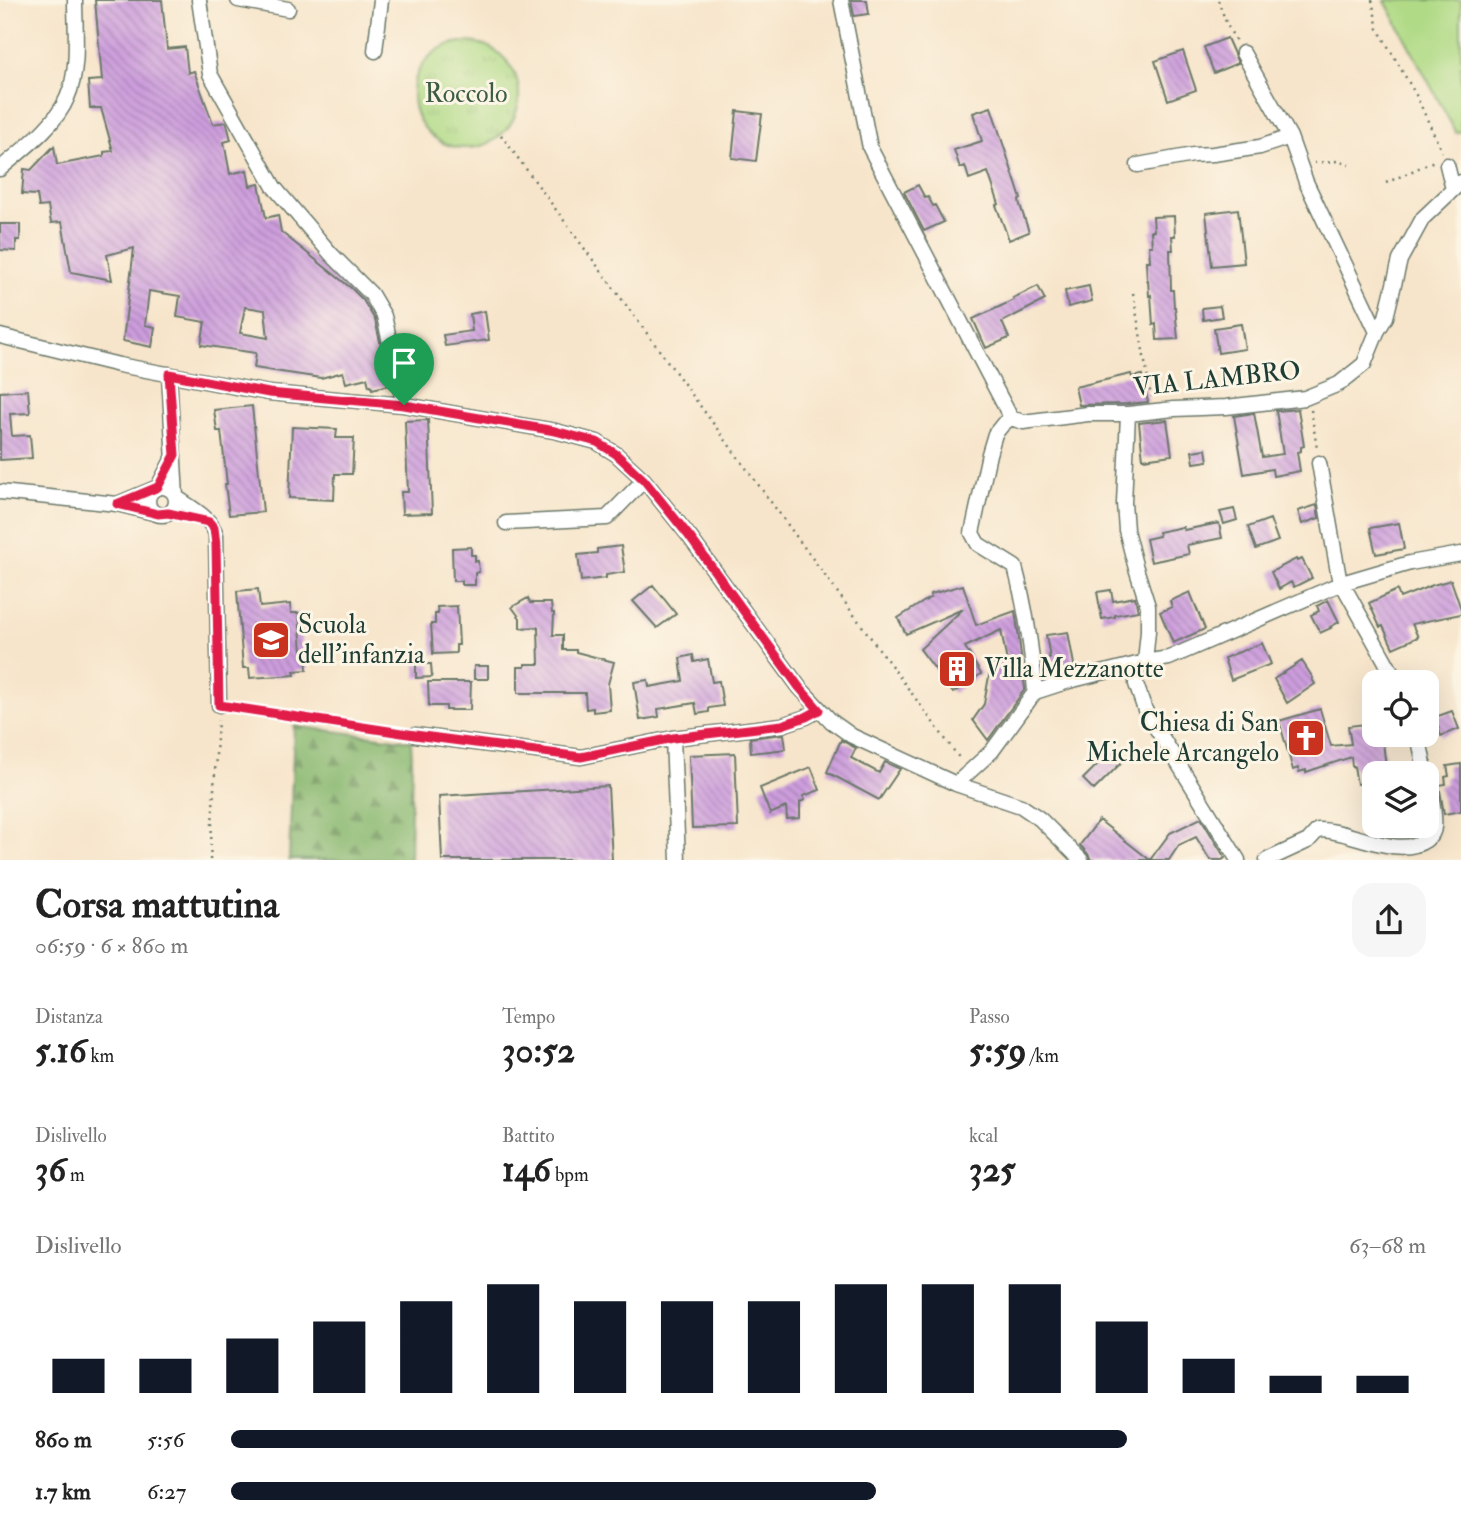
<!DOCTYPE html>
<html lang="it">
<head>
<meta charset="utf-8">
<style>
	:root { --surface:#fff; --page:#f6f6f6; --text:#222; --muted:#767676; --accent:#111827 }
	body { margin:0; font-family:"IM FELL Double Pica",serif; background:var(--page); color:var(--text); height:100vh; display:flex; flex-direction:column; font-size:26px; white-space:nowrap }
	* { box-sizing:border-box; margin:0 }
	p { font-size:23px; color:var(--muted) }
	.icon { flex:none; width:38px; height:38px; fill:none; stroke:currentColor; stroke-width:2; stroke-linecap:round; stroke-linejoin:round }
	.map { position:relative; height:860px; overflow:hidden }
	.drawer { display:flex; flex-direction:column; background:var(--surface); flex:1 }
	.drawer>* { flex:none }
	.buttons { position:absolute; left:1362px; top:670px; display:grid; gap:14px }
	.buttons a { display:grid; place-items:center; width:77px; height:77px; border-radius:14px; background:var(--surface); box-shadow:0 7px 28px #0002; font-size:35px }
	.pin { position:absolute; display:grid; place-items:center; width:60px; height:60px; color:#fff; margin:-72px -30px; border-radius:50% 50% 50% 0; rotate:-45deg; box-shadow:0 0 7px #0007 }
	.pin .icon { rotate:45deg }
	.round { display:grid; place-items:center; flex:none; width:74px; height:74px; border-radius:21px; background:var(--page) }
	.headline { display:flex; align-items:center; justify-content:space-between; height:119px; padding:0 35px }
	h1 { font-size:38px; font-weight:700; line-height:52px }
	.figures { display:grid; grid-template-columns:repeat(3,1fr); gap:10px; height:119px; padding:7px 35px }
	.figures div { display:grid; align-content:center }
	.figures b { font-size:35px; font-weight:700 }
	.figures small { font-size:19px; font-weight:400 }
	.figures p { font-size:19px }
	.chart { height:196px; padding:14px 35px }
	.chart p { display:flex; justify-content:space-between }
	.chart svg { width:100%; height:126px; margin-top:7px; stroke:var(--accent); stroke-width:6 }
	ul { padding:0 35px; list-style:none; font-size:23px }
	li { display:grid; grid-template-columns:112px 84px 1fr; align-items:center; height:52px }
	li i { height:18px; border-radius:9px; background:var(--accent) }
	.map>svg:first-child { display:block }
	.grass { fill:url(#grass-tufts); stroke:#688c5d; stroke-width:2 }
	.forest { fill:url(#forest-firs); stroke:#567c54; stroke-width:2 }
	.garden { fill:#b0da86; stroke:#688c5d; stroke-width:2 }
	.building { fill:url(#building-back-hatch); fill-rule:evenodd }
	.lines { fill:none; stroke-linecap:round; stroke-linejoin:round }
	.street-casing { stroke:#6b7869; stroke-width:17 }
	.path { stroke:#6b7869; stroke-width:2.5; stroke-dasharray:2 5; stroke-linecap:butt }
	.street { stroke:#fff; stroke-width:14 }
	.route-casing { stroke:#fff; stroke-width:14 }
	.route { stroke:#e11d48; stroke-width:9 }
	.labels { text-anchor:middle; dominant-baseline:central; stroke-width:6; stroke-linejoin:round; paint-order:stroke }
	.park-label { font-size:26px; fill:#3c5c44; stroke:#fcf5e5 }
	.street-label { font-size:26px; fill:#1f3d34; stroke:#fcf5e5 }
	.poi-label { font-size:26px; fill:#1f3d34; stroke:#fcf5e5; text-anchor:start }
</style>
</head>
<body>
<div class="map">
<svg width="1461" height="860" viewBox="0 0 1461 860">
	<defs>
		<pattern id="grass-tufts" width="24" height="20" patternUnits="userSpaceOnUse" patternTransform="scale(1.75)"><rect width="24" height="20" fill="#b0da86"/><path d="M3 7l-1-3M5 7V3M7 7l1-3M15 17l-1-3M17 17v-4M19 17l1-3" fill="none" stroke="#97bc74"/></pattern>
		<pattern id="forest-firs" width="22" height="20" patternUnits="userSpaceOnUse" patternTransform="scale(1.75)"><rect width="22" height="20" fill="#8cba73"/><path d="M5 1l3.5 6h-7zM16 11l3.5 6h-7z" fill="#72985f"/></pattern>
		<pattern id="building-back-hatch" width="6" height="6" patternUnits="userSpaceOnUse" patternTransform="scale(1.75)"><rect width="6" height="6" fill="#cd9ddd"/><path d="M-1 5l2 2M0 0l6 6M5-1l2 2" fill="none" stroke="#a681b4"/></pattern>
	</defs>
	<rect width="100%" height="100%" fill="#fcf5e5"/>
	<filter id="ink" filterUnits="userSpaceOnUse"><feTurbulence type="fractalNoise" baseFrequency=".0143" numOctaves="2"/><feDisplacementMap in="SourceGraphic" scale="14" xChannelSelector="R" yChannelSelector="G"/><feConvolveMatrix kernelMatrix="1 2 1 2 8 2 1 2 1" color-interpolation-filters="sRGB"/></filter>
	<filter id="wash" filterUnits="userSpaceOnUse"><feTurbulence type="fractalNoise" baseFrequency=".00686" numOctaves="4" result="noise"/><feDisplacementMap in="SourceGraphic" scale="28" xChannelSelector="R" yChannelSelector="G"/><feGaussianBlur stdDeviation="1.57" result="paint"/><feColorMatrix in="noise" values="0 0 0 0 0 0 0 0 0 0 0 0 0 0 0 0 0 1.4 0 .05"/><feComposite in="paint" operator="in"/></filter>
	<g filter="url(#wash)">
		<rect width="100%" height="100%" fill="#f7e5cb"/>
		<path class="grass" d="M413 95a53 53 0 1 1 106 0a53 53 0 1 1-106 0Z"/>
		<path class="forest" d="M294 726 411 741 412 758 410 860H289Z"/>
		<path class="garden" d="M1387 0H1461V131L1456 133 1385 1Z"/>
		<g id="blocks">
			<path class="building" d="M95 0H162L167 49 185 47 188 73 194 71 213 124 226 122 227 124 231 140 224 142 230 174 247 170 250 186 259 184 266 218 278 215 281 232 351 288 363 300 375 320 390 385 372 389 371 385 369 386 367 378 346 383 343 372 321 378 254 368 256 353 201 345 205 322 177 317 180 296 149 291 145 325 155 327 152 347 123 341 134 248 107 255 112 280 71 272 62 222 51 223 48 206 39 207 37 195 22 194 24 169 31 170 54 146 57 165 104 156V152L113 151 101 108H90L88 81 102 80ZM245 307 265 310 268 338 240 333Z
				M851 0H867L869 14 854 16Z
				M1227 38 1238 63 1214 73 1204 47Z
				M1183 51 1196 90 1168 100 1155 61Z
				M991 107 1021 199 1019 200 1020 205 1029 232 1009 240 996 205 999 204 988 172 969 179 965 166 960 168 954 150 982 141 973 113Z
				M737 111 762 114 756 161 732 158Z
				M918 185 925 198 928 197 933 206 935 205 944 222 924 231 904 192Z
				M1238 209 1244 263 1212 266 1206 213Z
				M1174 216 1175 236H1172L1173 250H1170L1171 290H1173L1174 307H1175L1178 339 1157 340 1156 324 1153 325 1151 295 1149 296 1148 280H1147L1146 261H1150L1149 246H1152L1151 231H1154L1153 217Z
				M0 224H20V240H16V251L0 250Z
				M1038 286 1045 300 1002 322 1009 338 986 348 973 319 1014 300 1013 298Z
				M1089 286 1092 301 1068 307 1065 291Z
				M1220 306 1222 317 1203 320 1202 308Z
				M485 311 489 340 445 346 443 335 472 331 470 314Z
				M1241 324 1245 349 1218 353 1214 328Z
				M1131 374 1132 377 1142 375 1148 402 1127 404 1079 405 1075 387Z
				M28 390 30 413 10 414 12 436 30 435 32 458 0 460V392Z
				M252 406 263 512 229 515 225 484H227L221 431H217L214 410Z
				M1298 409 1304 446 1301 447V451L1297 452 1300 471 1273 476 1272 469 1244 474 1234 416 1254 413 1262 457 1283 454 1276 411Z
				M428 420 432 513 402 514 401 492H408L405 421Z
				M1167 420 1172 455 1143 459 1139 423Z
				M292 427 337 429 336 438H354L352 474H335L334 500 289 498Z
				M1206 449 1208 461 1194 463 1192 451Z
				M1317 505 1319 518 1302 524 1298 511Z
				M1234 509 1237 520 1224 524 1220 512Z
				M1270 519 1278 541 1256 549 1248 527Z
				M1219 523 1222 538 1187 545 1189 554 1151 562 1146 539 1159 536 1158 532 1183 527 1184 530Z
				M1399 523 1404 549 1376 554 1370 528Z
				M621 546 625 572 606 575V578L581 581 578 555 597 553V549Z
				M471 547V555H475V561H478L479 572 475 573V585H462V581H453L452 548Z
				M1296 559 1297 561 1302 559 1312 578 1294 587 1291 582 1279 589 1271 572Z
				M1451 580 1461 609V614L1412 624 1418 637 1393 648 1383 626 1380 627 1369 603 1397 590 1400 598 1433 585Z
				M653 585 676 614 657 628 633 601Z
				M963 585 976 625 1015 611 1018 631 1025 689 988 740 973 720 984 704 991 665 1007 662 1001 630 965 647 981 674 953 693 920 649 963 609 906 634 898 618 931 597V594Z
				M258 589 260 607 290 604 291 613H299L302 651H306L307 670 294 671 295 675 250 678 249 668H243L237 591Z
				M1111 590 1113 601 1135 597 1138 611 1115 615V617L1102 619 1097 592Z
				M1190 592 1205 629 1173 643 1160 612 1172 607 1170 601Z
				M528 598 530 603H551L552 613H554L553 635H563V650H576V652L614 662 608 684 610 710 593 712V708L586 709 585 693H518V667H525V664H539L538 627 520 628V618L512 607Z
				M1328 600 1339 622 1330 627 1331 628 1320 633 1311 615 1319 611 1317 606Z
				M457 606 459 645H456V653L433 654 431 624H435V614H438L437 607Z
				M1068 632 1075 670 1047 677 1044 659 1050 658 1046 635Z
				M1262 643 1271 664 1231 680 1224 658Z
				M693 655 694 662 708 659 712 682 719 681 723 706 709 708V712L697 714 695 703 658 709 659 717 640 720 634 682 648 680 649 687 683 681 680 658Z
				M1302 661 1313 678 1312 679 1315 684 1287 703 1274 679Z
				M416 664H431L432 677 416 678Z
				M474 666H488V679H474Z
				M428 682H471L470 710H446V706H429Z
				M1320 709 1331 746 1351 744 1348 726 1374 723V735H1382L1387 774H1374V781L1357 784 1354 766H1352L1351 757 1306 772V770L1299 772 1298 768 1293 770 1279 721Z
				M1452 711 1459 729 1441 736 1435 717Z
				M784 734 786 749 751 753 750 738Z
				M841 740 856 748 851 758 879 773 885 762 900 769 879 800 827 772Z
				M1114 748 1125 759 1094 790 1083 779Z
				M735 753 738 827 692 828 689 755Z
				M1461 764V811L1444 814 1439 785 1446 784 1445 777 1449 776 1447 766Z
				M811 767 820 790 803 796 805 800 800 802V818L787 819 786 807 770 814 760 788Z
				M608 786 612 860H442L439 796Z
				M1201 818 1225 858 1222 860H1210L1196 837 1179 845 1169 860H1150L1170 833Z
				M1099 820 1150 860H1091L1088 854 1080 845Z"/>
		</g>
	</g>
	<g filter="url(#ink)">
		<use href="#blocks" fill-opacity="0" stroke="#6b7869" stroke-width="2"/>
		<g class="lines">
			<defs>
				<path id="street" d="M199 0 210 74 274 187 331 254 371 294 384 316 404 405
					M238 0 288 9
					M841 0 870 148 1011 418
					M375 51 381 0
					M1243 53 1290 137 1306 182 1377 332
					M1138 165 1193 155 1213 154 1260 147 1290 137
					M1447 165 1453 189
					M0 169C22 150 56 125 67 98 80 69 75 31 75 0
					M0 336 119 365 269 393 404 405 555 431 597 442 616 454 644 480 689 536 799 687 831 721 852 736 956 784 1021 806 1040 819 1081 860
					M169 374 176 497C190 507 211 517 216 535L219 705
					M1128 414 1124 503 1126 530 1135 565 1148 606V631L1145 662
					M1011 418 1023 422 1088 414H1128L1174 409 1226 407 1305 398 1339 384 1364 364 1377 332 1386 317 1400 260 1423 218 1461 182
					M1011 418 1003 424 995 434 989 454 972 533 978 544 1015 567C1026 608 1032 650 1035 692
					M1319 463 1339 578 1397 682
					M148 501a14 14 0 1 1 28 0a14 14 0 1 1-28 0Z
					M0 492 117 504 158 514
					M117 504 158 487 174 456
					M506 523 607 518 644 480
					M1137 664 1136 684 1145 710 1238 860
					M1035 692 1069 681 1145 662 1169 658 1342 583 1410 563 1461 554
					M415 735 581 757 673 738 782 725 806 717 819 710
					M1418 735 1426 774
					M673 738 678 860
					M956 784 992 751 1035 692
					M1267 860 1308 841 1318 830C1350 829 1397 860 1426 840 1430 837 1434 832 1434 827 1436 815 1429 786 1426 774"/>
			</defs>
			<use href="#street" class="street-casing"/>
			<path class="path" d="M1218 0 1227 25 1236 41
				M1372 0 1378 29 1416 95 1442 152
				M501 135 960 759
				M1314 163 1338 161 1349 165
				M1386 183 1434 161
				M1133 293 1151 397
				M1311 410 1317 449
				M231 707 401 733
				M210 860 218 720"/>
			<use href="#street" class="street"/>
		</g>
	</g>
	<g class="lines" filter="url(#ink)">
		<defs>
			<path id="route" d="M169 374 269 393 404 405 555 431 597 442 616 454 644 480 689 536 799 687 819 710 806 717 782 725 673 738 581 757 415 735 219 705 216 544 214 528 209 522 168 513 158 514 117 504 158 487 175 455Z"/>
		</defs>
		<use href="#route" class="route-casing"/>
		<use href="#route" class="route"/>
	</g>
	<defs>
		<symbol id="school-square" viewBox="-11 -11 22 22"><rect x="-9" y="-9" width="18" height="18" rx="4" fill="#c8321e" stroke="#fcf5e5"/><path d="M0-5L7-2L0 1L-7-2ZM-4 1L0 2.5L4 1V4Q0 6-4 4Z" fill="#fff"/></symbol>
		<symbol id="building-square" viewBox="-11 -11 22 22"><rect x="-9" y="-9" width="18" height="18" rx="4" fill="#c8321e" stroke="#fcf5e5"/><path d="M-4-6H4V6H1V3H-1V6H-4ZM-2.5-4.3h1.7v1.8h-1.7ZM.8-4.3h1.7v1.8H.8ZM-2.5-1h1.7V.8h-1.7ZM.8-1h1.7V.8H.8Z" fill="#fff"/></symbol>
		<symbol id="church-square" viewBox="-11 -11 22 22"><rect x="-9" y="-9" width="18" height="18" rx="4" fill="#c8321e" stroke="#fcf5e5"/><path d="M-1.2-6h2.4v3.5h3.3v2.4h-3.3V6h-2.4V-.1h-3.3v-2.4h3.3Z" fill="#fff"/></symbol>
	</defs>
	<g fill-rule="evenodd">
		<use href="#school-square" x="249" y="618" width="44" height="44"/>
		<use href="#building-square" x="935" y="647" width="44" height="44"/>
		<use href="#church-square" x="1284" y="716" width="44" height="44"/>
	</g>
	<g class="labels">
		<g class="park-label">
			<text x="466" y="94">Roccolo</text>
		</g>
		<g class="street-label">
			<text transform="translate(1217 379) rotate(-6)">VIA LAMBRO</text>
		</g>
		<g class="poi-label">
			<text x="298" y="625">Scuola<tspan x="298" dy="30">dell'infanzia</tspan></text>
			<text x="984" y="669">Villa Mezzanotte</text>
			<text x="1279" y="723" text-anchor="end">Chiesa di San<tspan x="1279" dy="30">Michele Arcangelo</tspan></text>
		</g>
	</g>
</svg>
<div class="buttons">
<a><svg class="icon" aria-label="locate" viewBox="0 0 24 24"><circle cx="12" cy="12" r="6"/><path d="M12 2v4M12 18v4M2 12h4M18 12h4"/></svg></a>
<a><svg class="icon" aria-label="layers" viewBox="0 0 24 24"><path d="M12 4l9 5-9 5-9-5zM3 14l9 5 9-5"/></svg></a>
</div>
<div class="pin" style="left:404px;top:405px;background:#1e9e55"><svg class="icon" aria-label="arrive" viewBox="0 0 24 24"><path d="M6 21V4h12l-3 4 3 4H6"/></svg></div>
</div>
<section class="drawer">
<div class="headline"><div><h1>Corsa mattutina</h1><p>06:59 · 6 × 860 m</p></div><a class="round"><svg class="icon" aria-label="share" viewBox="0 0 24 24"><path d="M12 15V3M7 8l5-5 5 5M5 13v7h14v-7"/></svg></a></div>
<div class="figures">
<div><p>Distanza</p><b>5.16<small> km</small></b></div>
<div><p>Tempo</p><b>30:52</b></div>
<div><p>Passo</p><b>5:59<small> /km</small></b></div>
</div>
<div class="figures">
<div><p>Dislivello</p><b>36<small> m</small></b></div>
<div><p>Battito</p><b>146<small> bpm</small></b></div>
<div><p>kcal</p><b>325</b></div>
</div>
<div class="chart"><p><span>Dislivello</span>63–68 m</p>
<svg viewBox="0 0 160 44" preserveAspectRatio="none"><path d="M5 44V32M15 44V32M25 44V25M35 44V19M45 44V12M55 44V6M65 44V12M75 44V12M85 44V12M95 44V6M105 44V6M115 44V6M125 44V19M135 44V32M145 44V38M155 44V38"/></svg>
</div>
<ul>
<li><b>860 m</b>5:56<i style="width:75%"></i></li>
<li><b>1.7 km</b>6:27<i style="width:54%"></i></li>
</ul>
</section>
</body>
</html>
